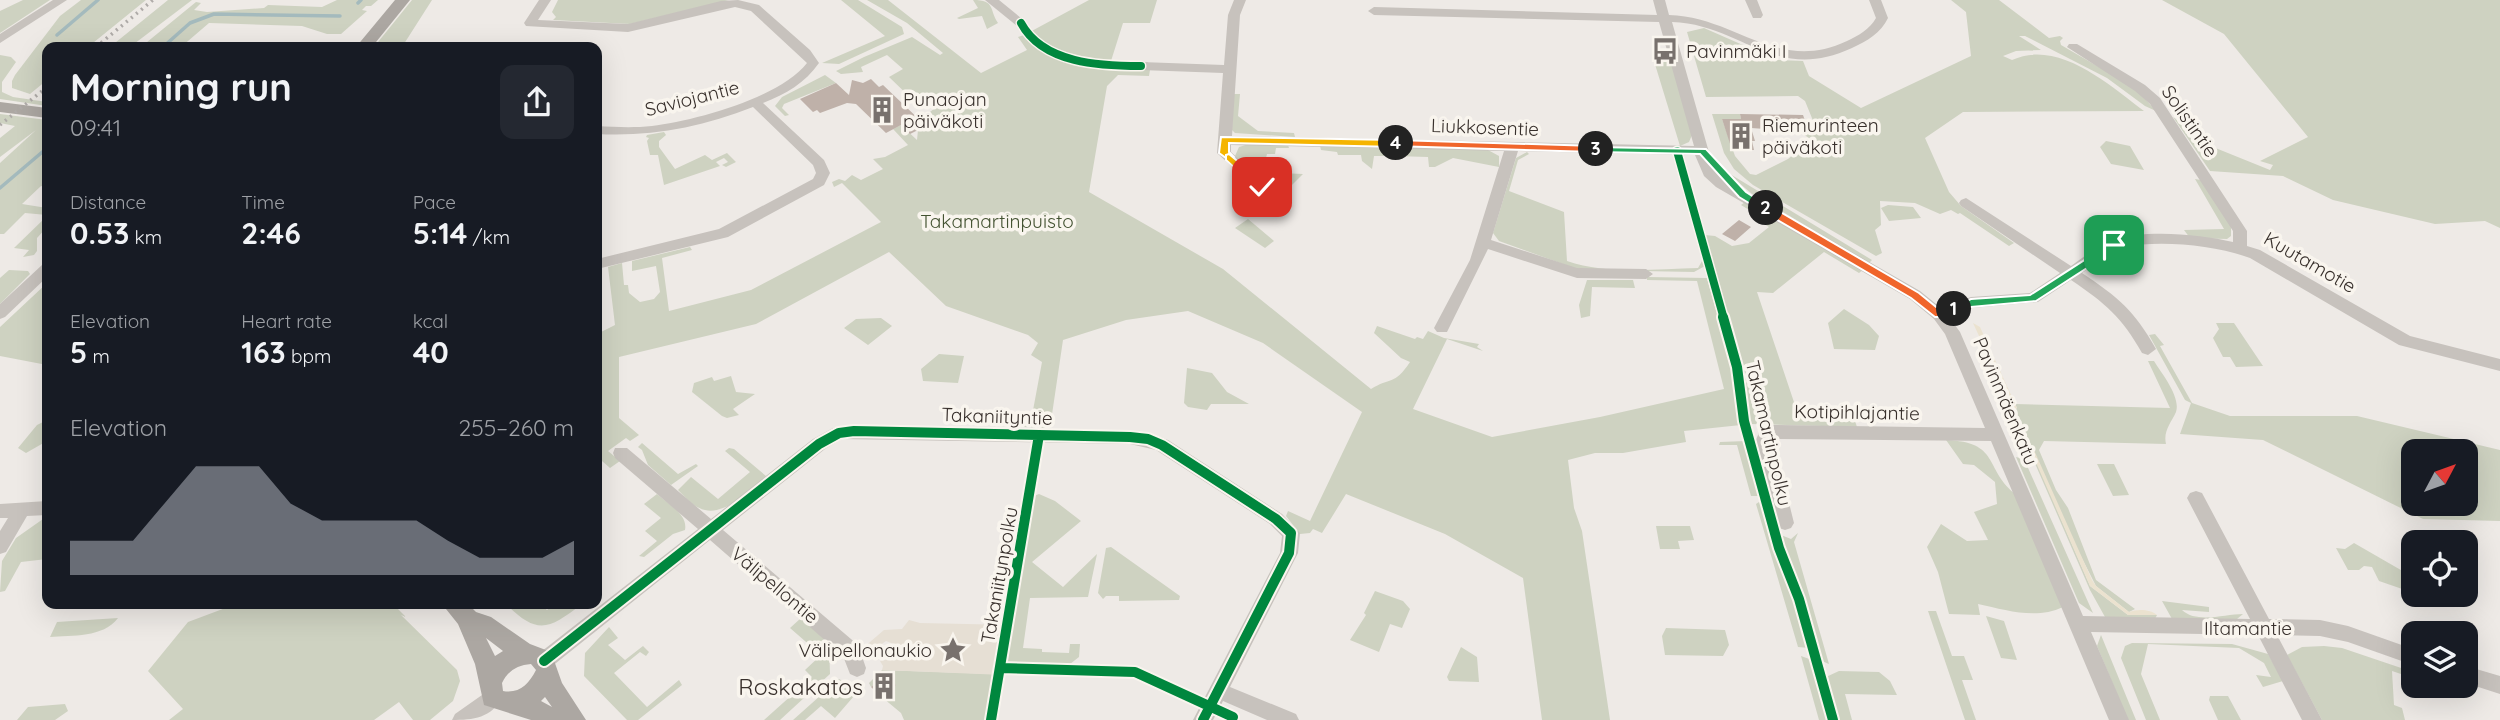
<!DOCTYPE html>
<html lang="en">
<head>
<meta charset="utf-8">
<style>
	:root { --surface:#171b24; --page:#242831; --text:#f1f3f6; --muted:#9ea1a6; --accent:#8c9099 }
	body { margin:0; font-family:Quicksand,sans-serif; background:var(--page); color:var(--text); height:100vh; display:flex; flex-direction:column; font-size:26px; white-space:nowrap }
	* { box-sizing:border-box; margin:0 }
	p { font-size:23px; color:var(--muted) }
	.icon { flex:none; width:38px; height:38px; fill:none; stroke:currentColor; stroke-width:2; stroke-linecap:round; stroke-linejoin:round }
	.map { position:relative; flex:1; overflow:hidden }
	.drawer { position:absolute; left:42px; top:42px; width:560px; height:567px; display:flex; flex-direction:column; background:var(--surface); border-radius:14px; box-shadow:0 7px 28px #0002 }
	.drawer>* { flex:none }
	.needle { width:46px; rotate:49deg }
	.tools { position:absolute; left:2401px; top:439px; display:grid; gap:14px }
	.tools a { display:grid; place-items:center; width:77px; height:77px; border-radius:14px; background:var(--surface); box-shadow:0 7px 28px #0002; font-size:35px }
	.pin { position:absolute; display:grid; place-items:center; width:60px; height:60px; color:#fff; margin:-30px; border-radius:14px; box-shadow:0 4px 10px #0006 }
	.km { position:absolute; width:35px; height:35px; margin:-18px; border-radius:50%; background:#222; color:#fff; font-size:19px; line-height:35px; text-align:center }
	.round { display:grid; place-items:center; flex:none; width:74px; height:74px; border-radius:14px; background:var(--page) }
	.summary { display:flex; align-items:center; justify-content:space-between; height:119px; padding:0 28px }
	h1 { font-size:38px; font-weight:800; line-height:52px }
	.figures { display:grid; grid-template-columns:repeat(3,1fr); gap:10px; height:119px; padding:7px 28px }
	.figures div { display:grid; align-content:center }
	.figures b { font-size:30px; font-weight:800 }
	.figures small { font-size:19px; font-weight:400 }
	.figures p { font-size:19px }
	.chart { height:196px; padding:14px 28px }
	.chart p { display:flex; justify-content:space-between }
	.chart svg { width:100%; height:126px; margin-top:7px; fill:var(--accent); opacity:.7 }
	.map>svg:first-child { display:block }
	.green { fill:#ced2c1; fill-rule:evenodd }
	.sand { fill:#ebe2cf }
	.plaza { fill:#e6dfd4 }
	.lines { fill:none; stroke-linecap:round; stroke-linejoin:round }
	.stream { stroke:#a4babd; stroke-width:3.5 }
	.building { fill:#bfb1a9 }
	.minor { fill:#c7c2bd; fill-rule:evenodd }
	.major { fill:#aca7a2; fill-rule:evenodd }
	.rail { stroke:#afaba8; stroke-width:3.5; stroke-dasharray:2 4.5; stroke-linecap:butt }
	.cycleway-far1-casing { stroke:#f9f5ee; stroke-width:11 }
	.cycleway-casing { stroke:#f9f5ee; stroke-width:14 }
	.cycleway-far1 { stroke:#00873e; stroke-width:8 }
	.cycleway { stroke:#00873e; stroke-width:10 }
	.split-1 { fill:#22a559; stroke:#fff; stroke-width:2 }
	.split-2 { fill:#f0652b; stroke:#fff; stroke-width:2 }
	.split-3 { fill:#22a559; stroke:#fff; stroke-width:2 }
	.split-4 { fill:#f0652b; stroke:#fff; stroke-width:2 }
	.split-5 { fill:#f5b400; stroke:#fff; stroke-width:2 }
	.split-6 { fill:#f5b400; stroke:#fff; stroke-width:2 }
	.labels { text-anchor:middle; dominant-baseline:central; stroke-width:7; stroke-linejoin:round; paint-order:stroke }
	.poi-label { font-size:19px; fill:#38302c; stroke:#f9f5ee; text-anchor:start }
	.street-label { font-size:19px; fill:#38302c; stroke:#f9f5ee }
	.park-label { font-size:19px; fill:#445332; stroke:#f9f5ee }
	.near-poi-label { font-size:23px; fill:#38302c; stroke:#f9f5ee; text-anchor:end }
</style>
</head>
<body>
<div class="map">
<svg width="2500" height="720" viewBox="0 0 2500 720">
	<rect width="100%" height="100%" fill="#eeeae6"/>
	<path class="green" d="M23 0H50L0 33V11Z
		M81 0H146L88 47H47V80L30 94 12 88V81L15 75 60 16Z
		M168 0H192L130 47H110Z
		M337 0H378L371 6H366L362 10 367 11 341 34H327L302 26 209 23 181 47H141L196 2 201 3 194 10 207 12 264 8 268 5 322 7Z
		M412 0H432L402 47H374Z
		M558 0H729L630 24 553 20 556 17 552 12Z
		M841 0H858L902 27 904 34 839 64 822 63 885 36Z
		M867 0H888L981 73 1027 50 1018 37 1024 35 1043 47 1047 46 1028 33 1089 0H1157L1150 23H1123L1111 61 1148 62 1146 69 1150 70 1149 76 1118 75 1107 86 1089 192 1223 269 1371 389C1390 377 1394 386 1410 362L1401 358 1374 333 1377 326 1415 339 1417 337 1423 339 1428 331 1444 338 1479 344 1477 347 1483 351 1447 339 1413 409 1492 437 1600 417 1724 389 1697 281 1647 280V277L1707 278 1732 368 1741 425 1684 431 1686 442 1623 453H1595L1568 460 1574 508 1582 531 1610 720H1542L1523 578 1445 534 1346 494 1322 533 1313 529 1310 533 1300 534 1286 516 1288 511 1310 521 1362 412 1263 343 1188 311 1126 320 1063 340 1050 428 1023 427V421H1031L1042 362 1031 355 1038 343 1028 335 946 306 889 252 756 324 619 357V418L639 435 630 441 626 438 608 451 620 461 610 468 602 461 597 464V334L615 325 608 267 622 263 624 285H628L629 293 640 302 654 299 660 292 656 266 632 271V261L690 247 692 250 662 258 669 311 751 290 881 222 842 183 834 187 832 182 839 179 845 181 852 175 861 180 883 169 873 159 885 157 908 145 893 129 901 125 917 140 918 130 926 126 921 121 932 115 930 112 935 108 926 101 915 102 889 77 903 69 887 55 861 67 863 72 841 74 836 71 864 57 912 37 940 55 943 53 907 23Z
		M973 0C996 0 989 10 998 23L987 29 982 16 959 19 957 18 978 8Z
		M1951 0H1999L2049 38 2060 36 2063 38 2060 41 2061 45 2135 88 2156 111 2145 106 2107 78 2025 36H2019L2041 50 2016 51 2003 56 2012 60C2058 39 2108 84 2144 111L1963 112 1925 138 1949 192 1961 206 2014 243 2009 246 1960 213 1958 214 1951 210 1940 214 1915 203 1880 201 1881 225 1875 230 1882 253 1876 256 1753 185 1734 169 1724 153 1712 114H1740L1741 119H1722L1735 156 1750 174 1756 175 1788 159 1812 140 1803 134 1815 132 1816 128 1805 101 1798 96 1706 97 1687 32 1704 28 1777 60 1803 61 1809 76 1861 108 1971 56 1966 12Z
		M2162 0H2500V228L2485 221 2435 224 2333 200 2283 176 2210 171 2173 117 2213 147 2270 170 2273 165 2260 161 2308 137 2224 34Z
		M1665 54 1670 55 1692 135 1689 142 1680 146 1654 61Z
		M0 55 11 57 16 62 2 82V92L13 97 47 102V106L0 99Z
		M825 75 836 83 784 104 782 108 789 115 785 116 775 106 782 97Z
		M1233 94H1240L1238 116 1258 131 1294 133 1295 137 1235 133 1232 130Z
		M0 114 47 120V188L41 186 22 204 47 208V215L25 213 4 234H0V163L36 130 0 157V138L15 126 0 123Z
		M664 132 666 135 659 141V147L675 169 705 155 712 160 727 153 736 162 726 167 722 165 728 162 724 158 716 162 720 166 664 185 658 155H650L647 141 649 138 646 137 647 135Z
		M2106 141 2130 146 2144 170 2111 164 2100 147Z
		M1249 144 1288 145 1289 148H1276L1275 154H1267L1266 158H1262L1261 172 1303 174 1283 194 1268 182 1266 185 1235 156 1239 147Z
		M1320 146 1384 147V156H1374L1372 169 1362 161 1361 155H1338L1337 152 1321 150Z
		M1395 148 1488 150 1499 156V167L1453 158 1435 167H1429L1428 157 1395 156Z
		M1527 152 1529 154 1518 160 1509 191 1564 212 1567 261C1607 275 1656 269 1698 268L1702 261 1705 266 1694 272 1588 270 1574 268 1499 241 1493 233 1516 158Z
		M1725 171 1872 260 1869 263 1752 194Z
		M2195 179 2201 180 2231 226V236L2227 239 2190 238 2184 230 2224 229Z
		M1745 202 1863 270 1859 273 1824 252 1773 293 1757 292 1799 417 1854 418 1857 427 1751 424 1741 367 1705 239V235L1715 236 1732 246 1749 243 1769 227 1759 221 1761 217 1741 205Z
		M1888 205 1913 207 1921 218 1889 221 1881 208Z
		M47 216V227L37 238V251L34 255 23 257 29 250 14 248Z
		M1248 219 1274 241 1265 248 1235 228Z
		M9 270 28 271 30 274 0 304V278Z
		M1587 280H1633L1635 288 1592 287 1590 316 1581 318 1579 305Z
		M47 283V365L0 356V327Z
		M1844 309 1869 325 1879 336 1875 350 1834 349 1828 323Z
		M881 318 892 326 868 345 844 328 856 319Z
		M2216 323H2234L2263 366 2236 367 2230 357H2223L2213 338 2219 329Z
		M2155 334 2164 345 2160 346 2192 403 2230 416H2357L2500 450V521L2423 519 2263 440 2180 434 2191 403 2185 400 2149 335ZM2413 452H2466V504H2413Z
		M939 354 964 356 958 383 923 381 921 369Z
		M2148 361H2154C2162 374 2181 397 2176 412 2171 423 2163 431 2166 444L2044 441 2039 450 2056 490 2068 508 2096 580 2135 609 2129 612 2096 586 2055 505 2090 586 2128 615H2157L2155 619 2105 617 2090 590 2011 408 2014 410 2017 408 2015 404 2170 408Z
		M1187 368 1212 373 1227 392 1249 404H1211L1207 410 1188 407 1184 403Z
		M731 376 736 392 755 394 733 409 739 415 727 418 722 416 692 392 694 383 712 377 714 381Z
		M47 420V441L26 453 18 448 37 425Z
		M1946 440C2000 442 1984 468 2014 493L2063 607C2036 620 2006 610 1978 604L1980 615 1949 614 1938 572 1927 547 1941 524 1967 541 1988 540 1974 512 1997 504 1995 482 1974 465 1963 464Z
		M1746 441 1761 496H1751L1737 445H1719L1720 442Z
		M642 443 678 474 696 464 698 466 671 485 648 465 642 450 638 447Z
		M729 448 734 449 766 476C753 490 725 515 705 510 694 508 685 497 678 490L691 477 718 499 750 472 725 451Z
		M2016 457 2024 459 2093 613 2079 603Z
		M2097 464H2114L2129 495 2113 496Z
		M657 494C668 504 688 514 685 530L673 534 644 557 639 556 657 541 645 531 661 518 644 504Z
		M1039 494 1055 501 1081 521 1032 562 1063 587 1097 554 1088 597 1030 598 1023 648 1042 649V652L1069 653 1070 644H1080L1079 657 1070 664 1006 662 1034 496Z
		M1759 502 1762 503C1776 552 1794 599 1809 648L1798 647 1756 504Z
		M43 519 47 520V559L21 562 5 591 0 592 2 561 16 538Z
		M1656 526H1690L1694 540 1678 541 1680 549H1660Z
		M1798 533 1794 542 1829 664 1822 661 1805 602 1781 535 1791 539Z
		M2354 543 2413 577 2411 592 2379 581 2372 567 2364 566 2359 570H2348L2336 548 2345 549Z
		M1111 547 1180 596 1179 600 1119 601V596H1106L1103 599 1098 593 1106 548Z
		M1375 591 1403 601 1410 609 1402 628 1390 624 1379 652 1350 640 1366 615 1364 613Z
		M2162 601 2209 607V612L2182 610C2197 624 2225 614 2243 614L2237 619H2172Z
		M236 604H393L406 617 401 615 457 670 460 681 453 701 430 720H413L399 702 374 720H169L183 709 148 671 188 622Z
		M506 604H540L547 610 555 604H582C549 629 538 636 506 604Z
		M1928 611H1936L1952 656H1964L1973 680H1962L1976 720H1965Z
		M1986 616 2004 621 2017 660 2001 658Z
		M118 618C103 638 72 635 50 637L57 622Z
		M801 618 829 643 830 674 780 720H764L812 677 805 670 821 655 790 628Z
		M609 627 618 638 608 645 625 660 643 646 649 652 646 656 640 652 614 673 647 707 679 680 682 685 638 720H627L584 676 585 653Z
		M1666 628 1725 630 1729 645 1723 656 1665 655 1662 636Z
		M2101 635 2136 720H2128L2097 646Z
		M2132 643 2232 644 2268 654 2283 681 2263 687 2256 675 2271 677 2264 663 2239 648 2148 644 2141 674 2160 720H2146L2121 658 2125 646Z
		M2324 646 2342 648 2413 672V678L2392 671 2394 705 2402 708 2405 720H2322L2287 655 2302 647Z
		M1461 647 1477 657 1479 682 1449 681 1447 677Z
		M1801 656 1812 660 1828 720H1819Z
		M882 670 994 674 986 720H904L901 713 883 698 896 685 884 675 871 687 869 683Z
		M1839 671 1879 672 1890 681 1897 695 1845 694 1852 720H1838L1826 677Z
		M839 679 853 687 854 696 835 718 821 706 805 720H793Z
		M2210 696H2228L2241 720H2218L2209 700Z
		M65 704 68 711 55 720H17L28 707Z"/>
	<path class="sand" d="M1973 323 1980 327 2017 408 2014 411Z
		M2030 449 2034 450 2092 580 2096 586 2129 612C2137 609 2150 609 2157 615H2128L2090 586Z"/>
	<path class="plaza" d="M909 620 920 623 1013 625 1004 675 882 670 883 666 880 661 895 658 899 646 886 641 869 653 863 648 884 630 902 629Z"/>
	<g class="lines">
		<path class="stream" d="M358 3 361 0
			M57 35 98 0
			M163 47 190 23 214 14 340 16
			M0 188 47 148"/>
	</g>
	<path class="building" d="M871 79 879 87 883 85 926 126 910 134 901 125 886 133 856 104 847 103 820 113 817 110 813 112 800 99 836 83 849 95 852 80 863 83Z
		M1740 114 1803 115 1808 129H1793L1794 131 1751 128 1755 141H1752L1754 150H1732L1722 119H1741Z
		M1739 220 1751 227 1735 241 1722 234Z
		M884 675 896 685 883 698 871 687Z"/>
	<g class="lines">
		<path class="minor" d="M53 0H67L0 43V34Z
			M539 0H551L538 20 628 24 721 1 738 0 759 5 810 50 819 63C805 83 786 94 763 103L824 160 830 173 824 185 728 237 597 269V259L719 229 813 179 816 173 813 165 753 107C702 127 651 137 597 134V126C615 127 633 128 652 126 694 121 780 98 807 63L751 11 735 7 628 32 526 26 524 23Z
			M985 0H999L1027 23 1021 27 1017 26Z
			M1234 0H1246L1240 15 1232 136 1694 146 1659 22 1374 15 1368 11 1374 7 1657 15 1653 0H1665L1669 15C1737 17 1777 74 1847 41 1858 36 1870 29 1876 18L1869 0H1881L1888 18C1881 33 1867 41 1852 48 1775 84 1741 24 1672 22L1714 170 1733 184 1920 291 1941 308 1971 297 2030 293 2060 273 1961 206 1959 203 1961 200 1966 198 2071 266C2084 257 2098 245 2113 240 2144 229 2201 234 2233 242V231L2150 104 2135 91 2067 47 2069 44H2077L2145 85 2160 98 2247 231V246L2260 250 2410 336 2500 359V371L2399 345 2250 258C2215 245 2160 240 2124 247 2110 250 2094 265 2082 273 2119 298 2134 310 2156 349L2148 355 2142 353C2121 316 2106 304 2071 280L2038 302 1972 308 1949 317 1960 332 2083 616 2250 619 2187 498 2190 493 2196 491 2202 493 2269 619 2320 620 2348 626 2413 649V665L2348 642 2320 636 2277 635 2322 720H2302L2258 635 2091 632 2129 720H2109L1991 441 1773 439 1794 523 1791 528 1785 530 1779 528 1776 523 1756 440 1760 430 1774 425 1985 428 1945 334 1934 319 1910 299 1716 187 1704 176 1695 155 1518 151 1491 240 1577 268 1646 269 1653 274 1646 279 1577 278 1488 249 1447 332H1437L1434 328 1470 260 1504 151 1231 145V152L1269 187 1262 192 1257 190 1217 153 1223 73 1141 70 1135 66 1141 62 1224 65 1228 15Z
			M1745 0H1757L1763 15 1761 18H1753Z
			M47 264V277L5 317 0 319V304L42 265Z
			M854 425 1148 432 1168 440 1282 514 1300 533 1298 553 1230 687 1296 714 1299 720H1267L1223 701 1213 720H1193L1280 553 1282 536 1270 524 1156 450 1130 444 842 439 825 449 723 530 858 645 866 668 864 674 857 677 850 674 843 656 710 540 551 667 544 669 537 667 535 661 537 655 698 529 615 458 613 453 615 448H627L711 519 813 439 833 428Z
			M47 501V515L27 516 6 552 0 554V531L8 518H0V504Z
			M2466 666 2500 676V694L2466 683Z
			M492 688 499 691 502 697C492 718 473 720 452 720L455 714Z"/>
		<path class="major" d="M395 0H410L372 47H356Z
			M0 102 47 108V118L0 112Z
			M442 604H468L476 612 491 617 530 644 551 652 562 683 586 720H531L484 705 475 664 458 624ZM486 638 503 651 495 656ZM531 664 536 670C529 684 519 694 503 691L502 683C508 671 517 665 531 664ZM545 697 552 707 541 701Z"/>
		<path class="rail" d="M96 47 153 0
			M0 125 47 87"/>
		<defs>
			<path id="cycleway-far1" d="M1021 23C1043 64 1101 66 1141 66
				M1677 151 1724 319"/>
			<path id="cycleway" d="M1723 317 1737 367 1744 421 1779 548 1799 599 1833 720
				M544 661 819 444 839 433 854 431 1130 437 1148 439 1162 445 1276 519 1291 533 1289 553 1203 720
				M1000 668 1135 672 1233 717
				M991 720 1039 435"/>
		</defs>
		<use href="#cycleway-far1" class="cycleway-far1-casing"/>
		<use href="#cycleway" class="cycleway-casing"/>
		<use href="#cycleway-far1" class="cycleway-far1"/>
		<use href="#cycleway" class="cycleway"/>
	</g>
	<path class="split-1" d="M2114 241 2119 245 2118 248 2036 301 1971 307 1954 313 1948 309 1971 299 2030 295Z"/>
	<path class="split-2" d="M1762 206H1770L1919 293 1940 310 1954 305 1959 309 1943 317H1935L1911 298 1762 211Z"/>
	<path class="split-3" d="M1593 147 1706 149 1746 192 1771 208 1762 211 1739 197 1700 154 1596 152 1593 151Z"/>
	<path class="split-4" d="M1396 140 1596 146 1601 149 1596 152 1392 146 1391 143Z"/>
	<path class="split-5" d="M1221 137 1396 140 1400 143 1396 147 1229 143V152L1234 157 1229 160 1219 153Z"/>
	<path class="split-6" d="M1229 154 1266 185V190H1259L1226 160V155Z"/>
	<defs>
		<symbol id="bus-bare" viewBox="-9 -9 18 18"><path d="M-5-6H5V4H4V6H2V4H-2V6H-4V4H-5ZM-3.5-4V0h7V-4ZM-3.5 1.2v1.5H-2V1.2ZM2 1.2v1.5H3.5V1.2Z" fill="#78716d" stroke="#f9f5ee" stroke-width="2.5" paint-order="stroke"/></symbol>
		<symbol id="building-bare" viewBox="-9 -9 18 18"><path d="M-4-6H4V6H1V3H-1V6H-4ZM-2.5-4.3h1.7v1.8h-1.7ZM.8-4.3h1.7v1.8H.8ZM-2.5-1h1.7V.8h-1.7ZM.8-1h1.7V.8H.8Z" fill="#78716d" stroke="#f9f5ee" stroke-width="2.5" paint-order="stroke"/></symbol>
		<symbol id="sight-bare" viewBox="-9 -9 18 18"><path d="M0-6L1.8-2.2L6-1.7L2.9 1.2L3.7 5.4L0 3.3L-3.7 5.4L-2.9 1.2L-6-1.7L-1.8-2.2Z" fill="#78716d" stroke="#f9f5ee" stroke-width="2.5" paint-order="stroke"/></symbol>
	</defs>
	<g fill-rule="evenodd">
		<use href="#bus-bare" x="1646" y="32" width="38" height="38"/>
		<use href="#building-bare" x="863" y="91" width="38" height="38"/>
		<use href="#building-bare" x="1722" y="117" width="38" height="38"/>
		<use href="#sight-bare" x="934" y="631" width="38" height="38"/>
		<use href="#building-bare" x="865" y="667" width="38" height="38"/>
	</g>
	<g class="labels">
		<g class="poi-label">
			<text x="1686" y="51">Pavinmäki I</text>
			<text x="903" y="99">Punaojan<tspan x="903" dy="22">päiväkoti</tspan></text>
			<text x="1762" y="125">Riemurinteen<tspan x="1762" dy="22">päiväkoti</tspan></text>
			<text x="932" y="650" text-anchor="end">Välipellonaukio</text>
		</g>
		<g class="street-label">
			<text transform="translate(692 98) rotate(-14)">Saviojantie</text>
			<text transform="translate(2190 121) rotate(55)">Solistintie</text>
			<text transform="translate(1485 127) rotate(2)">Liukkosentie</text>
			<text transform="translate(2310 262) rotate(30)">Kuutamotie</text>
			<text transform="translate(2006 401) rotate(67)">Pavinmäenkatu</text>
			<text transform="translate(1857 412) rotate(1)">Kotipihlajantie</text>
			<text transform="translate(997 416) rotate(2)">Takaniityntie</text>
			<text transform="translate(1769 433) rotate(77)">Takamartinpolku</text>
			<text transform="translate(999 575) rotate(-80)">Takaniitynpolku</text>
			<text transform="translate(775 585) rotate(40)">Välipellontie</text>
			<text x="2248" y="628">Iltamantie</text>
		</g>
		<g class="park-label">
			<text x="997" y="221">Takamartinpuisto</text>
		</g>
		<g class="near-poi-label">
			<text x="863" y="686">Roskakatos</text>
		</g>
	</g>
</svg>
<div class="tools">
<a><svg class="needle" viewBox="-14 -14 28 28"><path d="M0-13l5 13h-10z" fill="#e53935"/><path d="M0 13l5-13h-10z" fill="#9ea1a6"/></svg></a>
<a><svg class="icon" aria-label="locate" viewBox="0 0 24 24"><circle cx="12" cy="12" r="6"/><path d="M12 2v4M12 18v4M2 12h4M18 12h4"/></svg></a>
<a><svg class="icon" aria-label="layers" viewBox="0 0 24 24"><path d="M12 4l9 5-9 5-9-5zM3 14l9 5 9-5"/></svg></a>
</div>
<div class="pin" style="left:2114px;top:245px;background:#1e9e55"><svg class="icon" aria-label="arrive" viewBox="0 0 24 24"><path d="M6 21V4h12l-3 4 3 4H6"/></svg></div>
<div class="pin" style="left:1262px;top:187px;background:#d93025"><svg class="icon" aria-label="check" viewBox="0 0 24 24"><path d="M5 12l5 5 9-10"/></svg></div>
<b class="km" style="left:1954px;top:309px">1</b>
<b class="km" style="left:1766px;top:208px">2</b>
<b class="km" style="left:1596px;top:149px">3</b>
<b class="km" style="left:1396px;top:143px">4</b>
<section class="drawer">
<div class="summary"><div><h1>Morning run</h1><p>09:41</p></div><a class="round"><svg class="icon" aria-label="share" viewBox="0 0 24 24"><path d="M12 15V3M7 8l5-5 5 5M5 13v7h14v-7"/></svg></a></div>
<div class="figures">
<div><p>Distance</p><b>0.53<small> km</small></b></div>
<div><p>Time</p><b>2:46</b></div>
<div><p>Pace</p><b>5:14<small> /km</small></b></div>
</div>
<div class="figures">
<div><p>Elevation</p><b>5<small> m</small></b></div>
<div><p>Heart rate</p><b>163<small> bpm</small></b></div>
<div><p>kcal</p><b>40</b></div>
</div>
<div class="chart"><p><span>Elevation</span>255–260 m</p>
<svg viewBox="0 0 160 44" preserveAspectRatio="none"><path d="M0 44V32L10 32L20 32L30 19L40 6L50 6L60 6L70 19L80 25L90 25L100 25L110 25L120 32L130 38L140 38L150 38L160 32V44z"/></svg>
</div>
</section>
</div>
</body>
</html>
